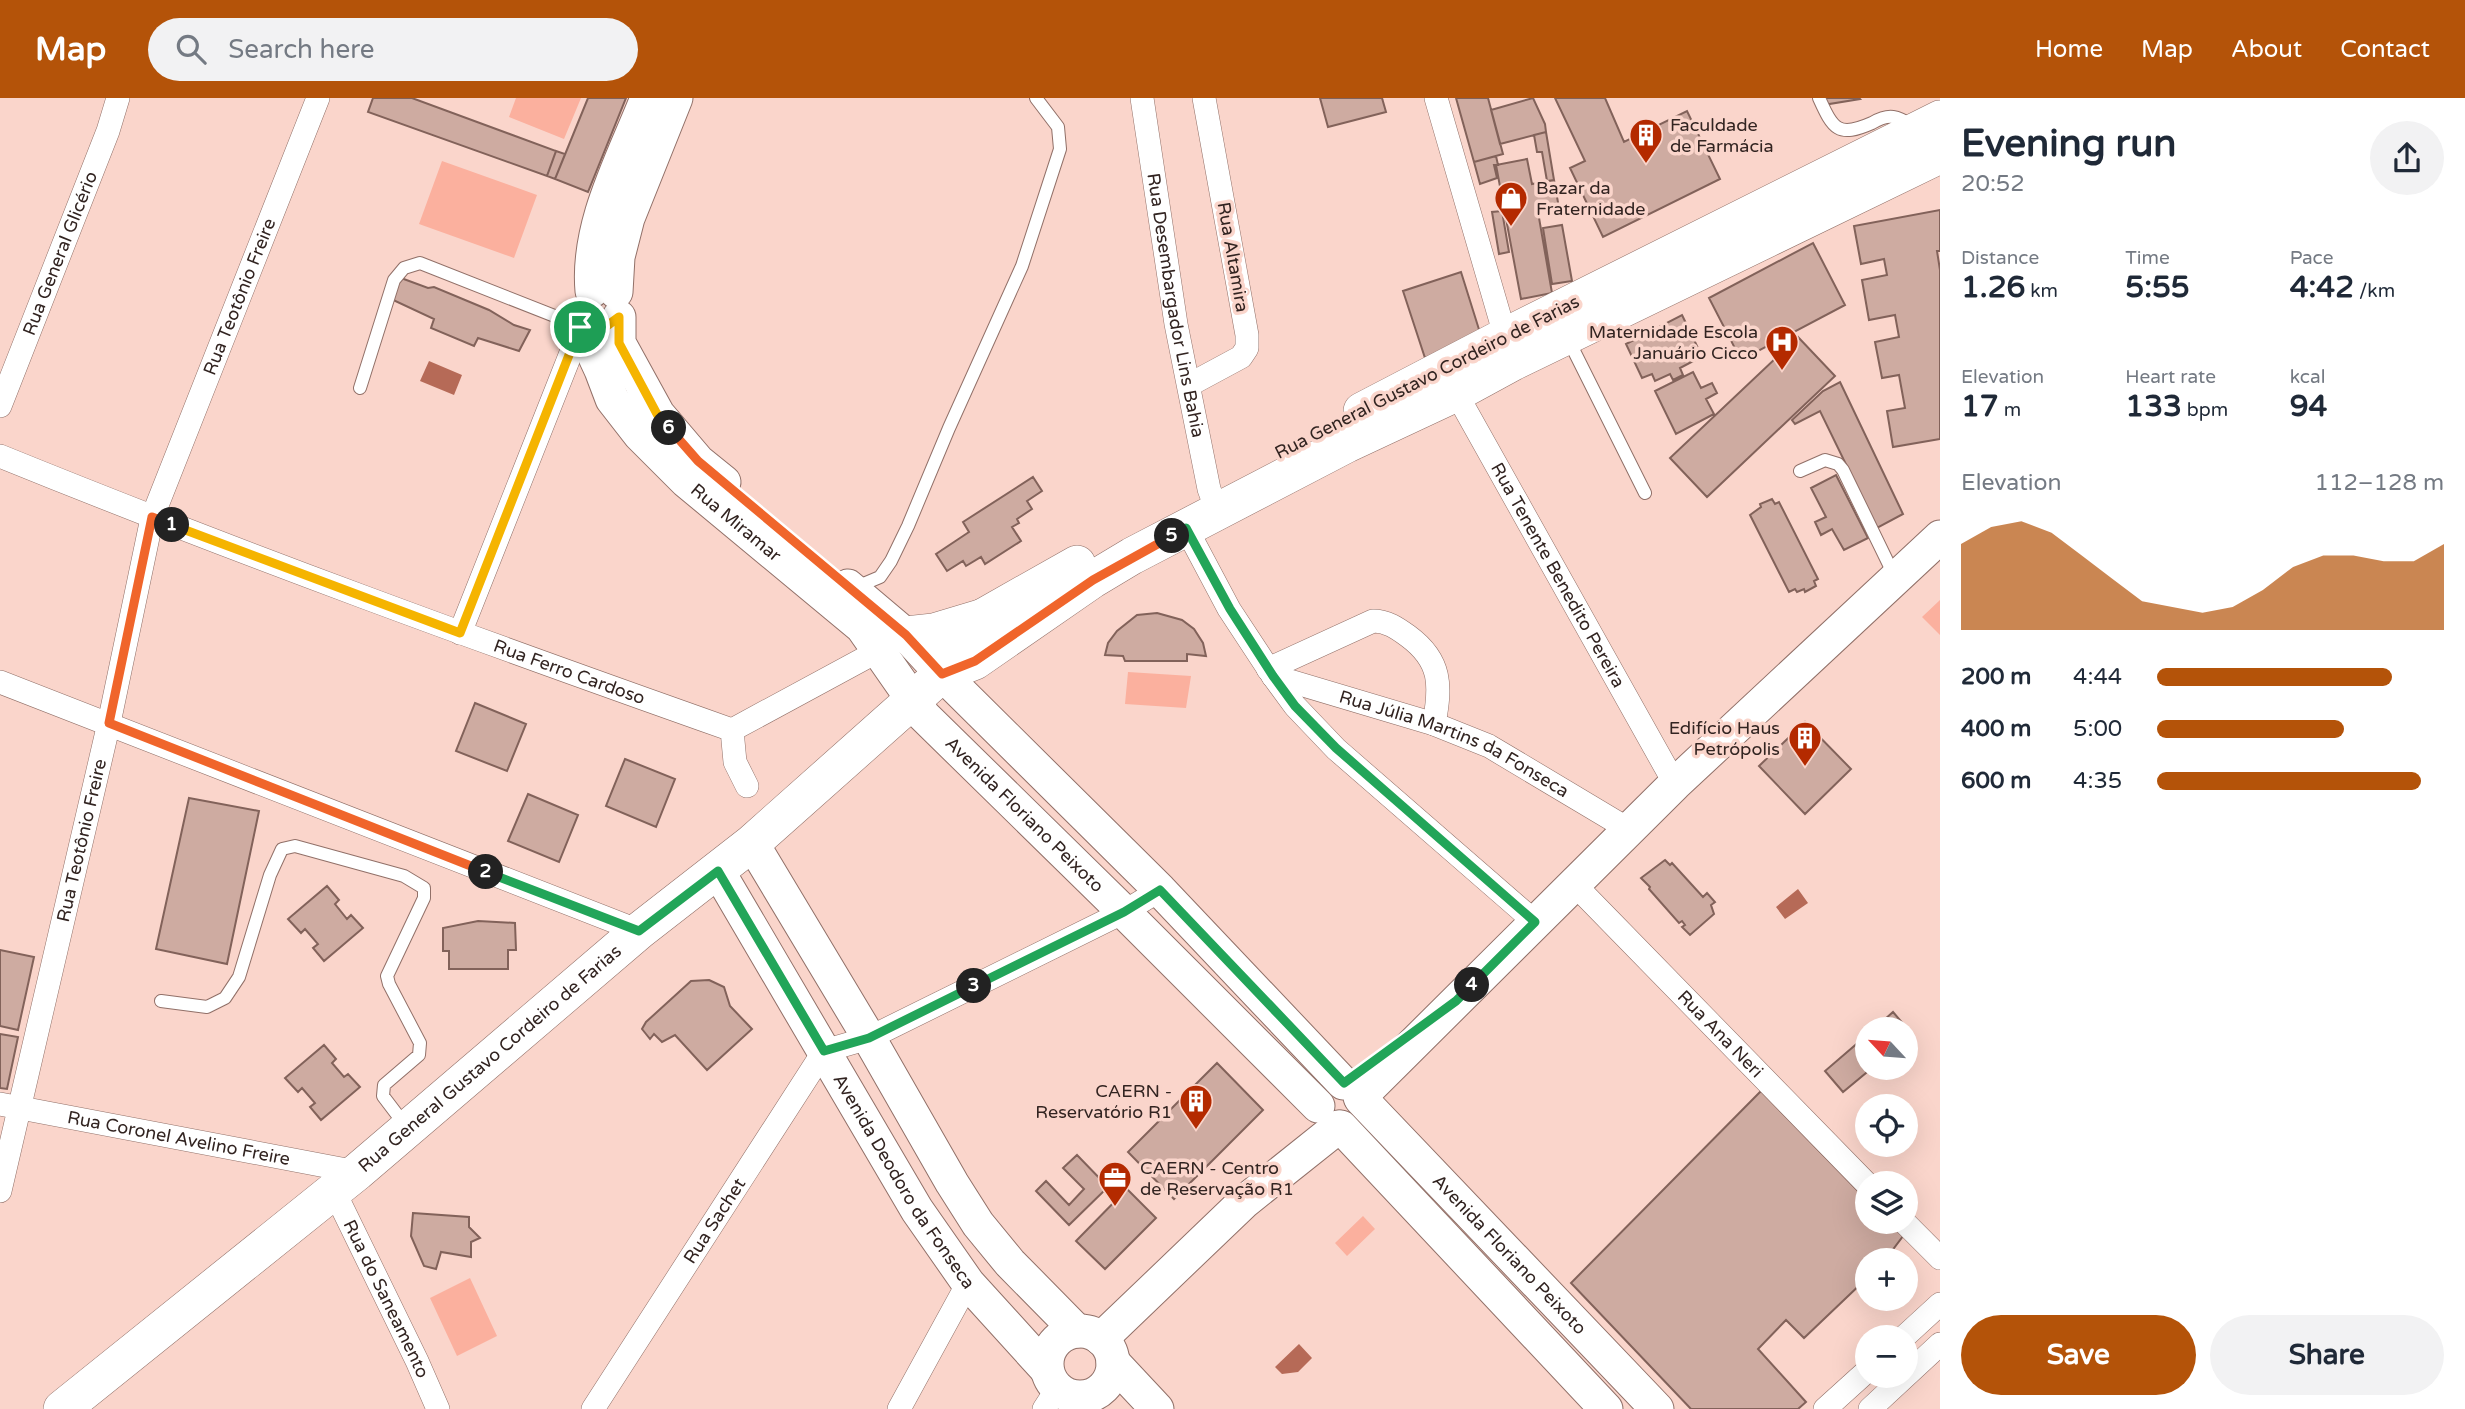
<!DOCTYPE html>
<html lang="en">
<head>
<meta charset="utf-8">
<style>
	:root { --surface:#fff; --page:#f2f2f3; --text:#1f2937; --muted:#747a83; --accent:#b45309 }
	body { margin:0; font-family:"Varela Round",sans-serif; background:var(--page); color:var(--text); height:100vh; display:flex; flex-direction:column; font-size:26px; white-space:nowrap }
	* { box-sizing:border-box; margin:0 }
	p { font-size:23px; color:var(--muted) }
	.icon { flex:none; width:38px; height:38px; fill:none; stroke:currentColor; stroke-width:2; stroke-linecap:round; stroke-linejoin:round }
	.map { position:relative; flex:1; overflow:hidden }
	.drawer { display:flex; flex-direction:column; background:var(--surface); width:525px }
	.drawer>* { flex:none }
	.needle { width:46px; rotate:296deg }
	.fabs { position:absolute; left:1855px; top:919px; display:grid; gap:14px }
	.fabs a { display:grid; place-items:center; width:63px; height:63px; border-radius:50%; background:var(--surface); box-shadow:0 7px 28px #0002; font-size:35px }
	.pin { position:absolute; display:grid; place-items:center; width:60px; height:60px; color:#fff; margin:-30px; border:4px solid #fff; border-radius:50%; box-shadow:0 2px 7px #0007 }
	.km { position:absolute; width:35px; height:35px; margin:-18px; border-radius:50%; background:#222; color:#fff; font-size:19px; line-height:35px; text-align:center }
	.round { display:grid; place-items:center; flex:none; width:74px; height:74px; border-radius:37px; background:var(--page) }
	.headline { display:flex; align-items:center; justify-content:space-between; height:119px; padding:0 21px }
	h1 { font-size:38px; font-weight:700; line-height:52px }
	.metrics { display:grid; grid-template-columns:repeat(3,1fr); gap:10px; height:119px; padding:7px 21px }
	.metrics div { display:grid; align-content:center }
	.metrics b { font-size:30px; font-weight:700 }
	.metrics small { font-size:19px; font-weight:400 }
	.metrics p { font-size:19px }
	.chart { height:196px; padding:14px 21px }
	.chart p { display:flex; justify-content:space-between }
	.chart svg { width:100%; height:126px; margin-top:7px; fill:var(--accent); opacity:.7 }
	.action { display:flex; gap:14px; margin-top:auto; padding:14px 21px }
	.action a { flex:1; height:80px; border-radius:42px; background:var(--accent); color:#fff; font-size:28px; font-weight:700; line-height:80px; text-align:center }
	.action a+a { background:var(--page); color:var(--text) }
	ul { padding:0 21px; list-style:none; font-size:23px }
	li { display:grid; grid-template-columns:112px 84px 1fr; align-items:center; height:52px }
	li i { height:18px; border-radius:9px; background:var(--accent) }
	header { display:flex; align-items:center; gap:42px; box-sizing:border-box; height:98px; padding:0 35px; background:var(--accent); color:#fff }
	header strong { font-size:33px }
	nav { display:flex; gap:38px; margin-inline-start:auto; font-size:24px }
	.search { width:490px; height:63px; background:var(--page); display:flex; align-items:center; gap:18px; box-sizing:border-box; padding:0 24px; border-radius:38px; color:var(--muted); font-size:26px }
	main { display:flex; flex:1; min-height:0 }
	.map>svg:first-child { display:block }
	.green { fill:#fbb09e }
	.water { fill:#b66a57 }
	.building { fill:#ceaba1; stroke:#82625a; stroke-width:2 }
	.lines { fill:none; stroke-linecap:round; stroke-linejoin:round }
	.lane-casing { stroke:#917068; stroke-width:14 }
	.street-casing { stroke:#917068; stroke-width:24 }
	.secondary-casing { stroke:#917068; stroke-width:35 }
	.primary-casing { stroke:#917068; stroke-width:38 }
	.lane { stroke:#fff; stroke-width:12 }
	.street { stroke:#fff; stroke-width:23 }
	.secondary { stroke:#fff; stroke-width:33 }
	.primary { stroke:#fff; stroke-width:37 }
	.split-1-casing { stroke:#fff; stroke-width:14 }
	.split-2-casing { stroke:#fff; stroke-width:14 }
	.split-3-casing { stroke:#fff; stroke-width:14 }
	.split-4-casing { stroke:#fff; stroke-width:14 }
	.split-5-casing { stroke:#fff; stroke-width:14 }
	.split-6-casing { stroke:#fff; stroke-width:14 }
	.split-7-casing { stroke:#fff; stroke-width:14 }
	.split-1 { stroke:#f5b400; stroke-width:9 }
	.split-2 { stroke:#f0652b; stroke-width:9 }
	.split-3 { stroke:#22a559; stroke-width:9 }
	.split-4 { stroke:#22a559; stroke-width:9 }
	.split-5 { stroke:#22a559; stroke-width:9 }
	.split-6 { stroke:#f0652b; stroke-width:9 }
	.split-7 { stroke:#f5b400; stroke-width:9 }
	.labels { text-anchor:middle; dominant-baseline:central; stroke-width:7; stroke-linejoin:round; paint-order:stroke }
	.poi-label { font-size:18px; fill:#322421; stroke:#fad5cb; text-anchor:start }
	.street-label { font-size:18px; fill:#322421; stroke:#fad5cb }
</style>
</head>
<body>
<header>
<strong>Map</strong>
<div class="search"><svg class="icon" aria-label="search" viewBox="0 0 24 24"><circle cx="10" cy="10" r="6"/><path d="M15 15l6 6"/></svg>Search here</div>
<nav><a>Home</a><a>Map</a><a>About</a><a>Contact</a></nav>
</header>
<main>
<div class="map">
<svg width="1940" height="1311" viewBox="0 0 1940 1311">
	<rect width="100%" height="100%" fill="#fad5cb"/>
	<path class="green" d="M516 0H581L564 41 509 19Z
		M442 63 537 97 514 160 419 126Z
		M1940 502V537L1922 519Z
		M1128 574 1191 578 1186 610 1125 606Z
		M1363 1118 1375 1131 1347 1158 1335 1145Z
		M470 1180 497 1238 457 1258 430 1200Z"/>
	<path class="water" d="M429 263 462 277 454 297 420 283Z
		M1798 791 1808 805 1785 821 1776 809Z
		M1299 1246 1312 1260 1298 1274 1282 1276 1275 1269Z"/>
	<path class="building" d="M373 0H412L556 53 547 78 368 14Z
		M588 0H626L588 94 555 81Z
		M1320 0H1382L1386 14 1328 29Z
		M1456 0H1488L1503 56 1474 64Z
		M1533 0 1545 26 1546 34 1500 46 1491 12Z
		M1555 0H1605L1624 44 1687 13 1720 81 1603 139 1570 70 1585 63Z
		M1822 0H1859L1860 1 1823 7Z
		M1546 34 1554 82 1547 83 1542 54H1537L1534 37Z
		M556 53 565 56 555 81 547 78Z
		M1496 58 1498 67H1494L1497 80 1480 86 1474 64Z
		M1527 61 1532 86 1554 82 1559 110 1538 114 1552 195 1521 201 1496 67Z
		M1940 112V153H1937L1940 172V341L1893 349 1887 313 1905 310 1899 277 1882 280 1875 244 1899 239 1895 217 1869 222 1862 182 1887 177 1884 161 1861 166 1854 128Z
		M1502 113 1509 154 1499 156 1492 114Z
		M1562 127 1572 183 1552 186 1543 130Z
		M1813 145 1845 207 1741 262 1709 200Z
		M1461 174 1482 241 1425 260 1403 193Z
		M401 180 428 190 434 189 489 212 514 227 530 232 519 253 478 240 474 248 431 230 434 221 391 201Z
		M1682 217 1698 250 1694 251 1699 260 1680 270 1683 277 1673 282 1670 276 1655 283 1652 276 1642 280 1626 246Z
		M1798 239 1835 278 1707 399 1670 360Z
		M1693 274 1701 290 1712 285 1717 295 1706 301 1714 316 1676 336 1655 293Z
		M1840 284 1903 416 1877 430 1820 313 1795 326 1792 322 1823 293Z
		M1836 377 1868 440 1844 452 1832 431 1821 437 1815 424 1826 419 1811 390Z
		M1033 379 1042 393 1027 403 1032 411 1017 421 1019 425 1012 429 1021 443 985 466 981 459 966 468 963 463 947 473 936 456 969 434 963 424Z
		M1772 401 1775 406 1779 404 1818 481 1814 483 1816 488 1805 494 1804 491 1797 494 1795 491 1789 494 1750 417 1761 409 1760 406Z
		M1157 515 1182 522 1194 531 1203 545 1206 558 1187 556V563H1125L1123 558 1105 557 1108 545 1117 533 1137 517Z
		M475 605 526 626 507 673 456 653Z
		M1805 624 1851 671 1805 716 1759 668Z
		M625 661 675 681 656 729 606 708Z
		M528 696 578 717 559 764 508 743Z
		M189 700 259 713 227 866 156 851Z
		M1665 762 1670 767 1672 765 1703 799 1707 795 1715 804 1711 807 1714 816 1690 837 1682 829 1685 827 1682 823 1679 825 1649 791 1650 789 1641 780Z
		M327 788 339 802 335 806 347 821 351 817 363 830 324 863 313 850 318 846 305 831 301 835 288 821Z
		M478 823 515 825 516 852H508V871H449V853H443V830Z
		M0 852 34 859 18 932 0 928Z
		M709 882 724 889 730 908 752 931 707 972 675 937 662 944 654 936 650 941 642 931 646 924 691 883Z
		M1893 914 1911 935 1906 940V931H1874Z
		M0 936 18 939 7 991 0 990Z
		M1867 937V970H1872L1843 994 1825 973Z
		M324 947 336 961 332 965 344 979 348 976 360 989 321 1022 310 1009 315 1005 302 990 298 994 285 980Z
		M1217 965 1263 1012 1174 1101 1128 1054Z
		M1761 993 1867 1102V1124H1888L1903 1138 1885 1162H1867V1180L1804 1240 1786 1222 1758 1251 1806 1304 1798 1311H1691L1571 1185Z
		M1077 1057 1108 1089 1069 1127 1036 1093 1046 1083 1069 1107 1084 1091 1063 1070Z
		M1127 1091 1156 1120 1105 1171 1076 1143Z
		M413 1115 469 1119V1129L480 1140 471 1144V1159L441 1154 436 1171 424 1168 411 1138Z"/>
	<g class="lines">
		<defs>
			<path id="lane" d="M1819 0C1833 31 1838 40 1872 25 1879 21 1886 18 1893 19 1901 20 1908 25 1914 29
				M1567 239 1645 395
				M360 290 394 182 404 170 420 165 580 228
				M1800 373 1825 362 1838 366 1843 372 1894 477
				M854 490 880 479 891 463 908 428 949 330 1022 168 1060 51 1058 29 1036 0
				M161 903 207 909 225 900 239 879 270 777 282 751 295 748 404 778 424 790V800L387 878 389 886 420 945 419 957 384 987 383 998 405 1027"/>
			<g id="street">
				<path id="s1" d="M1142 0 1176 226 1209 391 1217 413"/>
				<path d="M1436 0 1509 251"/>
				<path id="s2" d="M1454 284 1456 295 1675 686"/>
				<path d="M1189 287 1241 259 1247 250V237L1204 0"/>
				<path id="s3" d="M0 308 108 33 118 0"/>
				<path id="s4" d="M0 358C241 456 486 545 732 632L735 664 747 688"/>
				<path d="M1186 430 1229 511 1273 578 1295 608 1336 651 1535 824"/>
				<path d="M460 535 586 217"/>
				<path d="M1268 571 1373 523C1387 523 1397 530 1408 538 1442 563 1441 588 1434 626"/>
				<path id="s5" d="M1273 578 1434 626 1489 648 1628 731"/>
				<path d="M0 584 639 833"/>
				<path d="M732 632 891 546"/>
				<path id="s6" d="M1575 787 1867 1086"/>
				<path id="s7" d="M0 1006 357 1074"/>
				<path id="s8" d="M333 1091 417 1263 438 1311"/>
				<path id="s9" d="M0 1093 109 625 152 420 318 0"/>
				<path d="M1904 1124 1940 1160"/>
				<path d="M1904 1239 1940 1206"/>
				<path id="s10" d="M593 1311 824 953 869 940 1124 814 1160 792"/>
				<path d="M899 1311 968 1185"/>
				<path d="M1044 1311 1057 1291"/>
				<path d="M1825 1311 1867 1273"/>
				<path d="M1870 1311 1940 1246"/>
			</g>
			<g id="secondary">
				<path d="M592 193C586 127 623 61 647 0"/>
				<path d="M616 194 618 159 628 120 676 0"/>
				<path d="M619 219V245L658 316 698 363 724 384"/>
				<path id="s11" d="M595 226V259L601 272 612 301 640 337 686 383 862 529 924 618 1124 814 1318 1008"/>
				<path d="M848 488 906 537 942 576 1160 792 1343 985"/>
				<path d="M752 745 869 940 952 1085 978 1126 1010 1165 1077 1233"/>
				<path id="s12" d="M718 773 917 1112 968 1185 1047 1272"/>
				<path d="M1360 999 1675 686 1940 439"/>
				<path id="s13" d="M1361 1001 1657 1311"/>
				<path d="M1341 1029 1606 1311"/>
				<circle cx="1080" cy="1266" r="33"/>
				<path d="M1101 1241 1244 1104 1338 1029"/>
				<path d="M1113 1264 1157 1311"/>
			</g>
			<g id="primary">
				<path d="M1362 313 1506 238 1940 21"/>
				<path d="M906 537 934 534 984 519"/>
				<path d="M943 575 959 548 985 518 1077 466"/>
				<path id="s14" d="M62 1311 357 1074 639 833 752 745 942 576 975 563 1092 482 1132 458 1347 346 1456 295 1513 264 1940 57"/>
			</g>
		</defs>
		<use href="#lane" class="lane-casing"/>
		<use href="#street" class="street-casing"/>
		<use href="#secondary" class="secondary-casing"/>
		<use href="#primary" class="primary-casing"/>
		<use href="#lane" class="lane"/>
		<use href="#street" class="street"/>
		<use href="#secondary" class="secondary"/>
		<use href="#primary" class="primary"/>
	</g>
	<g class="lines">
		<defs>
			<path id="split-1" d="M172 427 460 535 580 229"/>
			<path id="split-2" d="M172 427 152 419 109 625 486 774"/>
			<path id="split-3" d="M486 774 639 833 718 773 824 953 869 940 974 888"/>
			<path id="split-4" d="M974 888 1124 814 1160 792 1344 985 1456 903 1472 887"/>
			<path id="split-5" d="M1172 438 1186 430 1230 511 1273 578 1295 608 1336 650 1535 824 1472 887"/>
			<path id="split-6" d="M669 330 698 363 906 537 942 576 975 563 1093 482 1172 438"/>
			<path id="split-7" d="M580 229 586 217 595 226 608 227 619 219V245L657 316 669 330"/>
		</defs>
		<use href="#split-1" class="split-1-casing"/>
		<use href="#split-2" class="split-2-casing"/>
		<use href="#split-3" class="split-3-casing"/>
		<use href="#split-4" class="split-4-casing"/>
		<use href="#split-5" class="split-5-casing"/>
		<use href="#split-6" class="split-6-casing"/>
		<use href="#split-7" class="split-7-casing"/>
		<use href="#split-1" class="split-1"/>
		<use href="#split-2" class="split-2"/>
		<use href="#split-3" class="split-3"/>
		<use href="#split-4" class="split-4"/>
		<use href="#split-5" class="split-5"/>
		<use href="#split-6" class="split-6"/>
		<use href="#split-7" class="split-7"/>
	</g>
	<defs>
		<symbol id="building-pin" viewBox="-11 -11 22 30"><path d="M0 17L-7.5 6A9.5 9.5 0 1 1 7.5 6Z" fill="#b42a00" stroke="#fad5cb"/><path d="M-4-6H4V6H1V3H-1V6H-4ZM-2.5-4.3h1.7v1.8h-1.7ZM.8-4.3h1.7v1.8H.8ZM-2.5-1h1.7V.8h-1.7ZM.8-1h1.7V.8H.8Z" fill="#fff"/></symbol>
		<symbol id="shop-pin" viewBox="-11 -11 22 30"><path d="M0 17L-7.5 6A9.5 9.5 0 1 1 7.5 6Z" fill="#b42a00" stroke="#fad5cb"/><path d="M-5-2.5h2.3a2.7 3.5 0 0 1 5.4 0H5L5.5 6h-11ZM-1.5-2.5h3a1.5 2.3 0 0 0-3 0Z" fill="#fff"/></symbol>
		<symbol id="hospital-pin" viewBox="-11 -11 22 30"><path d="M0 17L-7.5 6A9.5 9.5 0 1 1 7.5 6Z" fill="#b42a00" stroke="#fad5cb"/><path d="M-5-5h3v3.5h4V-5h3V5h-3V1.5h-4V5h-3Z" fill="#fff"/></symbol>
		<symbol id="office-pin" viewBox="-11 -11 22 30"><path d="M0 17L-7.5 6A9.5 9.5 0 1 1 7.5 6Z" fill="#b42a00" stroke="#fad5cb"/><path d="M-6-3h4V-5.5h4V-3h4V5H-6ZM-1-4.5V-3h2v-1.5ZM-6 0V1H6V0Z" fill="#fff"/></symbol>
	</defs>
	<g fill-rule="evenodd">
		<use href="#building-pin" x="1627" y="18" width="38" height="52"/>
		<use href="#shop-pin" x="1492" y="81" width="38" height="52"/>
		<use href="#hospital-pin" x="1763" y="225" width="38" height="52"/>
		<use href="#building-pin" x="1786" y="621" width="38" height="52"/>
		<use href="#building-pin" x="1177" y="984" width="38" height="52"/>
		<use href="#office-pin" x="1096" y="1061" width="38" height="52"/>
	</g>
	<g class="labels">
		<g class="poi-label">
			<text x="1670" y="27">Faculdade<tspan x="1670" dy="21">de Farmácia</tspan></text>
			<text x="1536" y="90">Bazar da<tspan x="1536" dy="21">Fraternidade</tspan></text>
			<text x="1758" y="234" text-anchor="end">Maternidade Escola<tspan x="1758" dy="21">Januário Cicco</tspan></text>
			<text x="1780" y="630" text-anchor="end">Edifício Haus<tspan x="1780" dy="21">Petrópolis</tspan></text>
			<text x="1172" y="993" text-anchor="end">CAERN -<tspan x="1172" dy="21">Reservatório R1</tspan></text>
			<text x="1140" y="1070">CAERN - Centro<tspan x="1140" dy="21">de Reservação R1</tspan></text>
		</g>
		<g class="street-label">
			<text stroke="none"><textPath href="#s3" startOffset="164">Rua General Glicério</textPath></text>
			<text transform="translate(1233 159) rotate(80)">Rua Altamira</text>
			<text stroke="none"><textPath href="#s9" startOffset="928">Rua Teotônio Freire</textPath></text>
			<text stroke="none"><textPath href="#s1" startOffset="210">Rua Desembargador Lins Bahia</textPath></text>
			<text transform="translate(1427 279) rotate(-27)">Rua General Gustavo Cordeiro de Farias</text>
			<text stroke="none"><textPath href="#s11" startOffset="254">Rua Miramar</textPath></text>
			<text stroke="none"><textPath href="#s2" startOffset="220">Rua Tenente Benedito Pereira</textPath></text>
			<text stroke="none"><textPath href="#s4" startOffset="609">Rua Ferro Cardoso</textPath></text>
			<text stroke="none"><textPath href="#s5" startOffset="194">Rua Júlia Martins da Fonseca</textPath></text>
			<text stroke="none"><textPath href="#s11" startOffset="667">Avenida Floriano Peixoto</textPath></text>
			<text stroke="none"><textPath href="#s9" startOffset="360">Rua Teotônio Freire</textPath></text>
			<text stroke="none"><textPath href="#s6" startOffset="208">Rua Ana Neri</textPath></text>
			<text stroke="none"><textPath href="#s14" startOffset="553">Rua General Gustavo Cordeiro de Farias</textPath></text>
			<text stroke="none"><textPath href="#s7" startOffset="182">Rua Coronel Avelino Freire</textPath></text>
			<text stroke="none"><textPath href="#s12" startOffset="362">Avenida Deodoro da Fonseca</textPath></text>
			<text stroke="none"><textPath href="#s10" startOffset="224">Rua Sachet</textPath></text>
			<text stroke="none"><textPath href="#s13" startOffset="215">Avenida Floriano Peixoto</textPath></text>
			<text stroke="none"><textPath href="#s8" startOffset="122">Rua do Saneamento</textPath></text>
		</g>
	</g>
</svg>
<div class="fabs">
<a><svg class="needle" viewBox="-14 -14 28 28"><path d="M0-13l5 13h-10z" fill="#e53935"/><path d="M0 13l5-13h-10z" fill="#747a83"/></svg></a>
<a><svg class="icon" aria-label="locate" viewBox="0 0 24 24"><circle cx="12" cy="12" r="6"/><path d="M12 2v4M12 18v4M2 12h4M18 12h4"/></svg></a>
<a><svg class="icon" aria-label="layers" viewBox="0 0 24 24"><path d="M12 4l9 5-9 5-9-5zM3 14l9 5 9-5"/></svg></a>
<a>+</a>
<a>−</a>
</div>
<div class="pin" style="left:580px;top:229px;background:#1e9e55"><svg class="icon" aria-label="arrive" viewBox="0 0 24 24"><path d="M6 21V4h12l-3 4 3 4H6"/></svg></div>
<b class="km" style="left:172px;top:427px">1</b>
<b class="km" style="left:486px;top:774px">2</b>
<b class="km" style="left:974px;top:888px">3</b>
<b class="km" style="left:1472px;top:887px">4</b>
<b class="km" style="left:1172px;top:438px">5</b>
<b class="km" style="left:669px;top:330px">6</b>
</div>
<section class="drawer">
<div class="headline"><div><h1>Evening run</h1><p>20:52</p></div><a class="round"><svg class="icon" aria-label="share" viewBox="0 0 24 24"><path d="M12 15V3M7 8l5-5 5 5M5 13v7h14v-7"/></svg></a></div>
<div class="metrics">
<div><p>Distance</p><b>1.26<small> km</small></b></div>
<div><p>Time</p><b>5:55</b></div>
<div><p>Pace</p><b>4:42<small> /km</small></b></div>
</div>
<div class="metrics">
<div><p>Elevation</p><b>17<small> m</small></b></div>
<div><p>Heart rate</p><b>133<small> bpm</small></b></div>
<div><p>kcal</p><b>94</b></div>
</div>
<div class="chart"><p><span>Elevation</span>112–128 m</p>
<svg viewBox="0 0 160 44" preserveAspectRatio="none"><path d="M0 44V14L10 8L20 6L30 10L40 18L50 26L60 34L70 36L80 38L90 36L100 30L110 22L120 18L130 18L140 20L150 20L160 14V44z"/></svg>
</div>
<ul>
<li><b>200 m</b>4:44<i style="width:82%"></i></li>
<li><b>400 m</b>5:00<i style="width:65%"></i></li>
<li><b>600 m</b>4:35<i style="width:92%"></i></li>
</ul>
<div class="action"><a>Save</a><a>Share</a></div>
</section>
</main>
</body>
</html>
